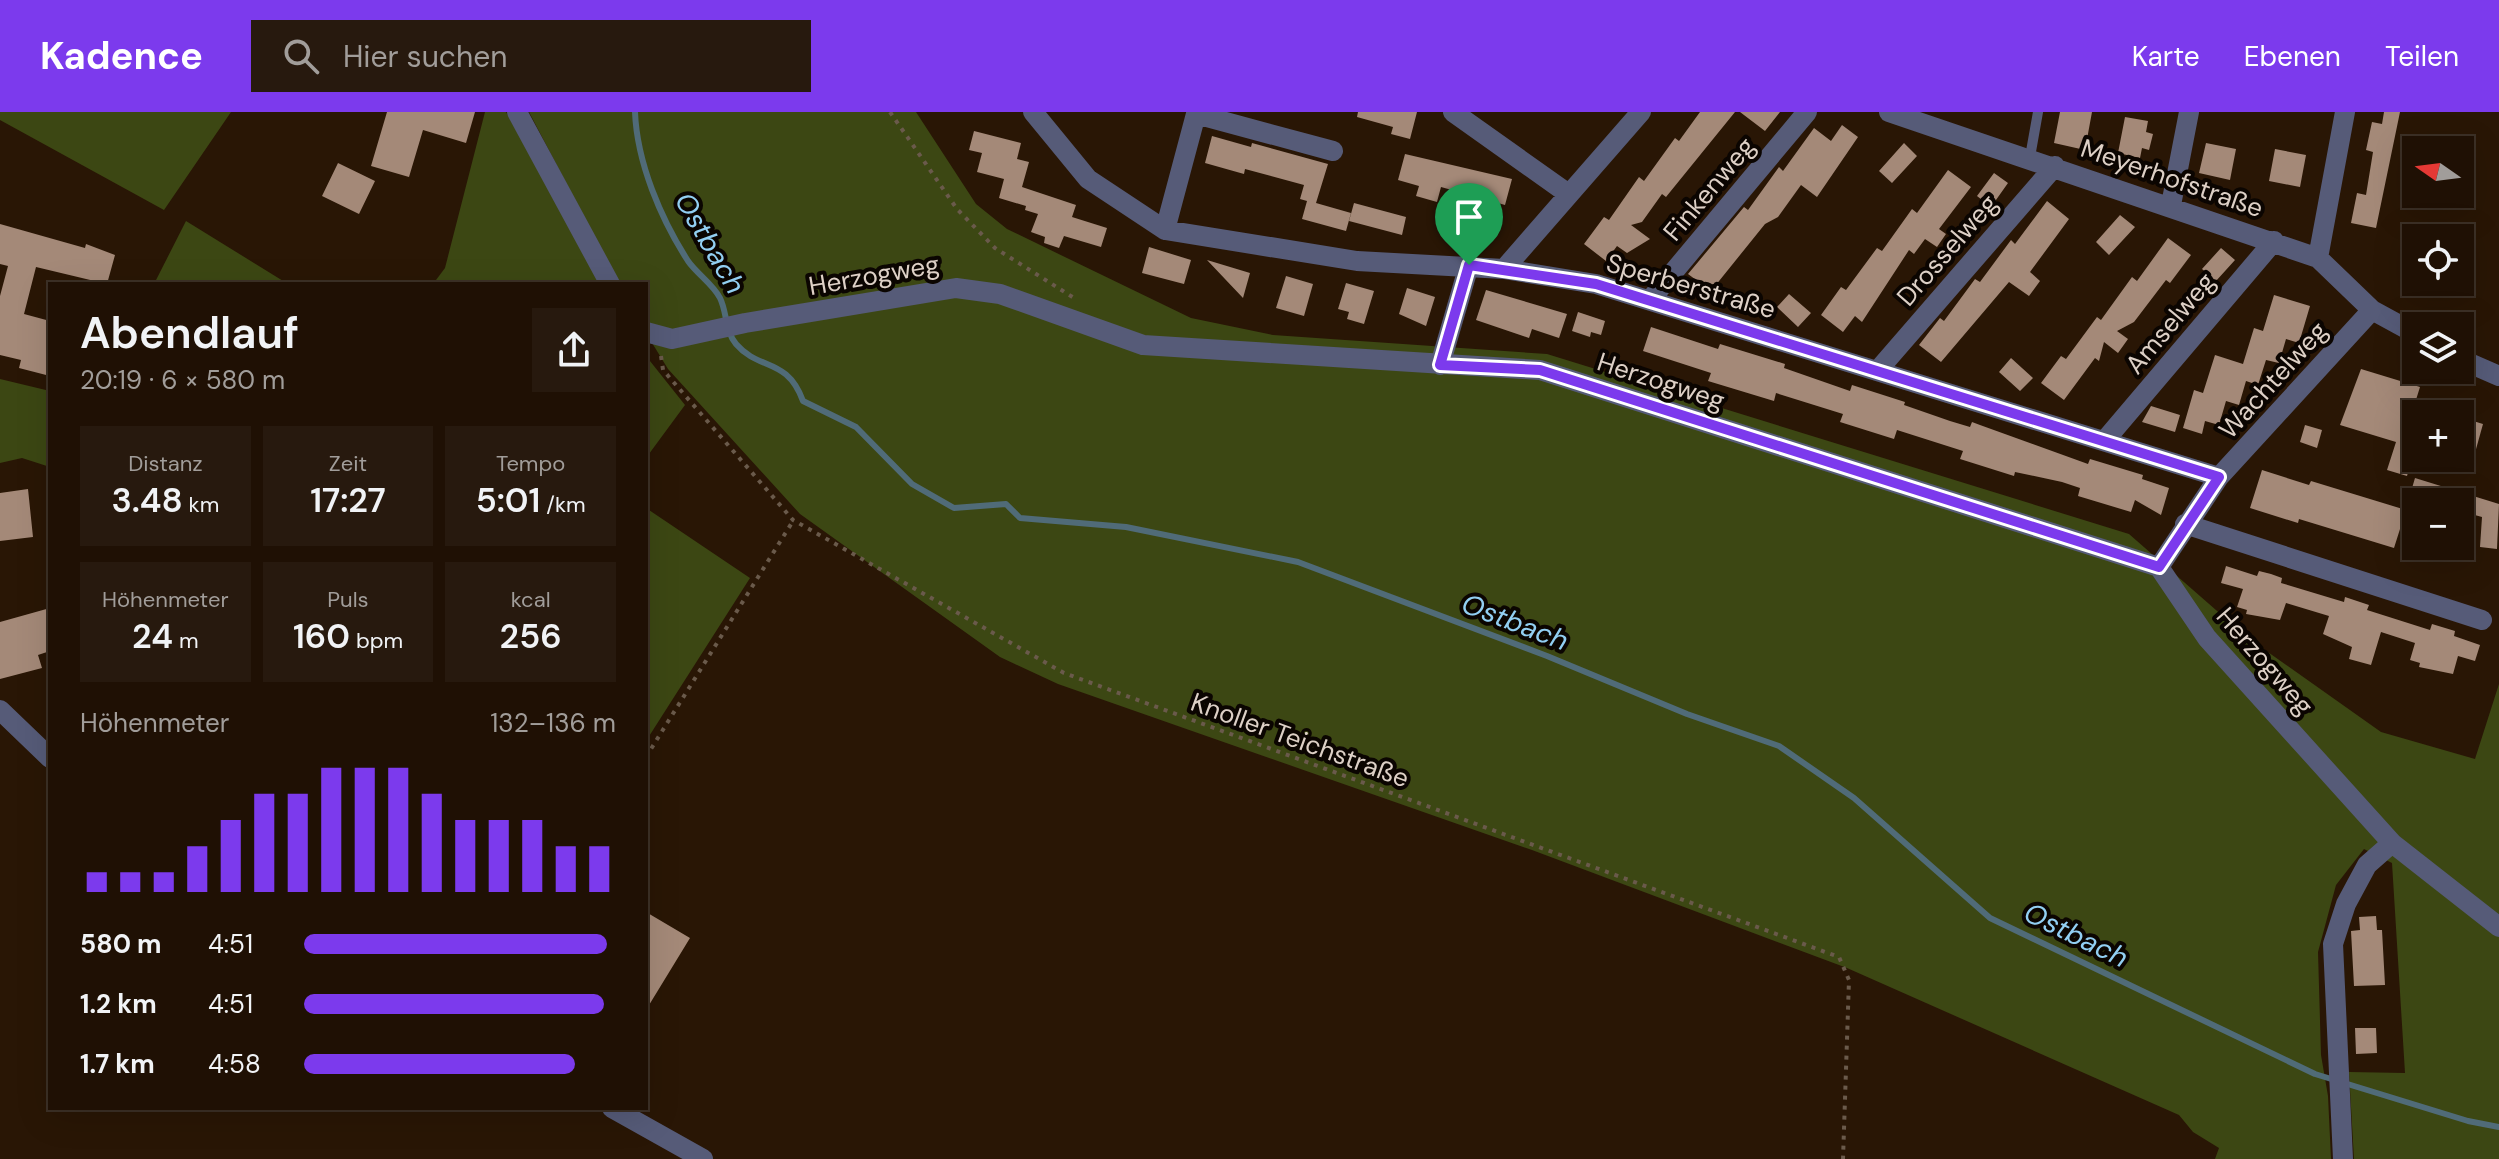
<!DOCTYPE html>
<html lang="de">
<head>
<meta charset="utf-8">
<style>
	:root { --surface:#1f1004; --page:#27190e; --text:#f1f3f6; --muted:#a19d9a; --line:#3c3026; --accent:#7c3aed }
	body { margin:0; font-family:"DM Sans",sans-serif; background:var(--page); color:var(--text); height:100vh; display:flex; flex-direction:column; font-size:30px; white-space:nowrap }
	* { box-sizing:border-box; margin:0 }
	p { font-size:26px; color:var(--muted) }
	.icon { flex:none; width:44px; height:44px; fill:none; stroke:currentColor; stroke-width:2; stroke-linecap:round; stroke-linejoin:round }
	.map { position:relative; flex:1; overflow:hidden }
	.drawer { position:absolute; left:48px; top:170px; width:600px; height:828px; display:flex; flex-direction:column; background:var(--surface); border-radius:0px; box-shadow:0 8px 32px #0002,0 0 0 2px var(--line) }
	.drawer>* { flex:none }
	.needle { width:52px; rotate:284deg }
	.buttons { position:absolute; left:2402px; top:24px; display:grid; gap:16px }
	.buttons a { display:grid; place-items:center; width:72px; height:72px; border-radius:0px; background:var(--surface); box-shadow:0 8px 32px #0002,0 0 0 2px var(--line); font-size:40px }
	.pin { position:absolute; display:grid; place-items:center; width:68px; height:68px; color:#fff; margin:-82px -34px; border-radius:50% 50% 50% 0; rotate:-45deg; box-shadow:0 0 8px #0007 }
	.pin .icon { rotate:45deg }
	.round { display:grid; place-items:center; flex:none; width:84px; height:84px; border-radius:0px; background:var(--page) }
	.headline { display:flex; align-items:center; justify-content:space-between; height:136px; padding:0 32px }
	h1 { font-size:44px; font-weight:600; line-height:60px }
	.metrics { display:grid; grid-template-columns:repeat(3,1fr); gap:12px; height:136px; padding:8px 32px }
	.metrics div { display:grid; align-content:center; border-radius:0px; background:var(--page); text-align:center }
	.metrics b { font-size:34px; font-weight:600 }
	.metrics small { font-size:22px; font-weight:400 }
	.metrics p { font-size:22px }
	.chart { height:224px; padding:16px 32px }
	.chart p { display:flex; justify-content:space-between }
	.chart svg { width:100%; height:144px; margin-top:8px; stroke:var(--accent); stroke-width:6 }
	ul { padding:0 32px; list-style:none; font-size:26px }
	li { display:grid; grid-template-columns:128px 96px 1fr; align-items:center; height:60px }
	li i { height:20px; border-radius:10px; background:var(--accent) }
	header { display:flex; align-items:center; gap:48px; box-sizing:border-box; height:112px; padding:0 40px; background:var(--accent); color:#fff }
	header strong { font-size:38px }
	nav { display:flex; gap:44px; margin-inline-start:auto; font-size:28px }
	.search { width:560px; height:72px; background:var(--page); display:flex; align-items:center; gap:20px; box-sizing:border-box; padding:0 28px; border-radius:0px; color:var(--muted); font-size:30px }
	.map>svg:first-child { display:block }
	.green { fill:#3c4713 }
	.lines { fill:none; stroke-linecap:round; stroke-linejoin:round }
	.stream { stroke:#506b78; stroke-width:6 }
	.building { fill:#a48978 }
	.path { stroke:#6a5a4b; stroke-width:4; stroke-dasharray:4 6; stroke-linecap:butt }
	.lane { stroke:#565b78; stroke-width:10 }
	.street { stroke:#565b78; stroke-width:20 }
	.route-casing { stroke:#fff; stroke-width:16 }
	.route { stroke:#7c3aed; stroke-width:10 }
	.labels { text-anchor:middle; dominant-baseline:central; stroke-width:8; stroke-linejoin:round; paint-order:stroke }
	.street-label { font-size:26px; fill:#ddd0c6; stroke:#0b0501 }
	.water-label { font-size:28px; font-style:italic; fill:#92cff2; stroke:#0b0501 }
</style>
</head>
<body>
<header>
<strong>Kadence</strong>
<div class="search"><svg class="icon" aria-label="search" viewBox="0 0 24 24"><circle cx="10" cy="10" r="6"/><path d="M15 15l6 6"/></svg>Hier suchen</div>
<nav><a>Karte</a><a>Ebenen</a><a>Teilen</a></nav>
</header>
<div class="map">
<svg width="2499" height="1047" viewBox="0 0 2499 1047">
	<rect width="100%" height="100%" fill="#291605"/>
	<path class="green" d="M0 0H231L164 98 0 8Z
		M485 0H506L602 172H433L445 156Z
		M529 0H916L976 92 1007 117 1191 206 1273 223 1547 242 2129 422 2248 526 2381 620 2475 647 2499 572V1047H2354L2349 960 2405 961 2392 751 2364 737 2336 773 2318 840 2321 943 2328 984 2331 1047H2215L2219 1036 2193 1020 2179 1003 1847 856 1532 738 1058 572 1000 545 800 402 668 257 646 221V172H619Z
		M186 109 288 172H154Z
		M646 244 685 293 646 346Z
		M0 267 50 279V355L22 346 0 351Z
		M646 396 750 466 646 629Z"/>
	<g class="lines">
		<path class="stream" d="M635 0C637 51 661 107 688 149 697 162 713 172 720 186 727 200 725 219 736 232 759 259 787 245 803 289L856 315 912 372 954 396 1006 392 1020 406 1126 415 1298 450 1547 544 1687 602 1779 634 1854 686 1990 806 2315 962 2468 1009 2499 1015"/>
	</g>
	<path class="building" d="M387 0H475L466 31 423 18 409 65 371 54Z
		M1358 0H1417L1410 27 1391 22 1393 15 1357 5Z
		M1700 0H1735L1666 85 1662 82 1642 110 1631 113 1650 127 1627 141 1617 134 1606 149 1584 132 1604 105 1609 108 1639 65 1644 69 1675 26 1679 29Z
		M1740 0H1780L1765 19Z
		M2060 0H2092L2085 38 2054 31Z
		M2384 0H2400L2376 116 2351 111 2357 81 2366 83 2373 40 2366 38 2372 10 2382 12Z
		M2125 5 2148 9 2146 20 2153 22 2149 38 2142 36 2140 46 2118 41Z
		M1842 13 1858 25 1817 85 1801 73 1778 105 1765 112 1711 179 1688 162 1744 95 1748 98 1779 55 1783 59 1814 16 1831 29Z
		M974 19 1021 31 1017 47 1029 50 1022 75 1076 93 1072 105 1107 116 1101 135 1064 124 1059 136 1044 131 1045 125 1031 120 1038 102 1025 98 1026 94 999 86 1004 67 977 60 982 41 969 38Z
		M1212 24 1251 35 1252 31 1328 52 1316 91 1351 101 1346 119 1302 107 1307 89 1300 87 1304 73 1245 57 1244 62 1205 51Z
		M1904 31 1917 44 1892 71 1879 59Z
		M2206 31 2236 37 2230 68 2199 61Z
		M2275 37 2306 43 2300 75 2269 69Z
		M1405 42 1512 67 1505 93 1441 75 1437 90 1416 84 1419 74 1398 68Z
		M338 51 375 69 359 102 322 84Z
		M1948 58 1971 75 1939 117 1946 122 1937 135 1925 127 1914 142 1909 138 1862 210 1855 204 1843 220 1821 203 1841 175 1846 178 1877 136 1882 139 1912 97 1917 101Z
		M1994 61 2008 71 1991 95 1977 84Z
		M2047 89 2069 107 2030 160 2040 169 2029 184 2009 170 1941 250 1919 233 1940 206 1944 209 1975 167 1980 170 2011 128 2015 132Z
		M1354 91 1406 105 1402 123 1349 109Z
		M2120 103 2135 115 2109 143 2096 130Z
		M0 112 85 136 86 132 115 143 107 172 36 155 24 202 50 209V264L19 256 21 248 0 243V184L8 154 0 152Z
		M2168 126 2191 143 2170 171 2166 168 2134 210 2117 219 2128 227 2118 241 2104 230 2099 249 2095 246 2064 288 2041 271 2061 244 2066 247 2097 205 2101 208 2132 165 2137 169Z
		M1149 135 1191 148 1184 172 1142 161Z
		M2221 136 2235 148 2216 169 2202 157Z
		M1207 148 1250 161 1243 186Z
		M1286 164 1313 172 1304 204 1276 196Z
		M1346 171 1374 179 1364 212 1347 207 1349 200 1338 197Z
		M1407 176 1435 185 1426 214 1399 202Z
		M1486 178 1567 202 1559 226 1532 217 1529 226 1476 208Z
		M1789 182 1811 201 1798 215 1777 195Z
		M2274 183 2310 194 2299 231 2286 227 2279 251 2266 248 2258 273 2246 269 2239 293 2226 289 2219 313 2205 309 2202 322 2183 316 2194 278 2203 281 2215 243 2243 252 2254 216 2263 219Z
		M1578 200 1605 209 1601 223 1591 220 1590 225 1572 219Z
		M1651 215 1718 237 1720 232 1785 252 1784 256 1850 279 1852 273 1905 290 1904 293 1950 309 1970 315 1972 310 1980 313 2088 352 2090 347 2143 363 2142 367 2169 376 2161 403 2135 388 2131 400 2078 384 2080 376 2062 370 2015 360 2014 364 1960 347 1963 339 1897 318 1894 327 1840 310 1843 302 1776 281 1774 289 1708 269 1711 261 1643 239Z
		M2011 246 2033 266 2020 279 1999 260Z
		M2361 257 2420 275 2415 291 2416 331 2407 364 2387 358 2396 330 2340 313Z
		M2151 294 2180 303 2175 320 2142 310Z
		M2460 305 2483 312 2473 348 2460 344Z
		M2305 313 2322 318 2317 336 2300 330Z
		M2262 358 2309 373 2311 369 2406 398 2394 436 2299 407 2298 411 2250 396Z
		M2415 366 2499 392 2497 437 2480 435 2482 405 2460 399V390H2432L2410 383Z
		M28 377 33 425 0 429V381Z
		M2226 454 2257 464 2259 459 2271 462 2282 466 2281 471 2344 490 2345 485 2369 493 2367 498 2430 518 2432 512 2455 519 2454 524 2480 533 2475 549 2458 544 2453 562 2419 555 2420 551 2410 548 2415 531 2381 520 2371 553 2349 547 2352 535 2323 522 2329 504 2286 491 2280 508 2246 502 2247 498 2237 495 2243 477 2221 471Z
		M50 496V539L38 543 42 556 0 567V510Z
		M646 800 690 826 646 898Z
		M2376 804 2377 818H2382L2385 873 2354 874 2351 819 2360 818 2359 805Z
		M2355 916H2376L2377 941 2356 942Z"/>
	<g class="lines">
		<path class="path" d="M890 0 957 97 995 136 1074 186
			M661 244 663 258 793 408 1064 561 1839 845 1849 868 1843 1047
			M646 645 793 409"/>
		<path class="lane" d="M2030 45 2038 0"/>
		<path class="street" d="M517 0 610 172
			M1033 0 1088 67 1165 118 1357 149 1504 157 1596 172 2219 365
			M1453 0 1567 81
			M1889 0 2318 146 2372 198 2416 222
			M2171 93 2189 0
			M1165 118 1196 2 1333 39
			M2318 146 2345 0
			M1504 157 1641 0
			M1650 188 1807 0
			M646 220 672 227 745 211 956 176 1000 182 1143 233 1540 258 2159 455 2207 526 2392 731 2499 815
			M2460 247 2499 264
			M1440 253 1469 153
			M1879 257 2055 54
			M2106 327 2274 129
			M2185 412 2482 508
			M2159 455 2219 365 2372 198
			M0 598 50 646
			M612 996 703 1047
			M2343 1047 2333 832 2346 792 2367 753 2392 731"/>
	</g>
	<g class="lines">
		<defs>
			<path id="route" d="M1469 153 1596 172 2219 365 2159 455 1540 258 1440 253Z"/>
		</defs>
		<use href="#route" class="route-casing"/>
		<use href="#route" class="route"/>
	</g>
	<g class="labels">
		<g class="street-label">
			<text transform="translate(2172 66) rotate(19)">Meyerhofstraße</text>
			<text transform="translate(1709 77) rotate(-50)">Finkenweg</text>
			<text transform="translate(1947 138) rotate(-49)">Drosselweg</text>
			<text transform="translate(874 163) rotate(-10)">Herzogweg</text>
			<text transform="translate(1691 174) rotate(16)">Sperberstraße</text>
			<text transform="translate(2170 211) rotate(-50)">Amselweg</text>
			<text transform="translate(2273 268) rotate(-48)">Wachtelweg</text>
			<text transform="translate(1661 269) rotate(18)">Herzogweg</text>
			<text transform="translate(2265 549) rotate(49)">Herzogweg</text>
			<text transform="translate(1300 628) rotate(20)">Knoller Teichstraße</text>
		</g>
		<g class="water-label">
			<text transform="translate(710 131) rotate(60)">Ostbach</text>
			<text transform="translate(1515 510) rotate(21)">Ostbach</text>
			<text transform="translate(2076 823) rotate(26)">Ostbach</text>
		</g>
	</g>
</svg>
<div class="buttons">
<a><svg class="needle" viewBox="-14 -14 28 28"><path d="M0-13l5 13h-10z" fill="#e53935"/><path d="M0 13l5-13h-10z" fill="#a19d9a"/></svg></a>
<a><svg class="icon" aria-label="locate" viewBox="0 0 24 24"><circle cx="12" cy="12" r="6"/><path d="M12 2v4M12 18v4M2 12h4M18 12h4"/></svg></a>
<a><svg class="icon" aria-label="layers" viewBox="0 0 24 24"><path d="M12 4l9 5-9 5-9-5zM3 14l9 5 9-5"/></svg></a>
<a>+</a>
<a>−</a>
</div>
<div class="pin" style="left:1469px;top:153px;background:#1e9e55"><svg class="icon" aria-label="arrive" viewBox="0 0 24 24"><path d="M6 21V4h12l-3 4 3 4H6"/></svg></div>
<section class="drawer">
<div class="headline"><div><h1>Abendlauf</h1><p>20:19 · 6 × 580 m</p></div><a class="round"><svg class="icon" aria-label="share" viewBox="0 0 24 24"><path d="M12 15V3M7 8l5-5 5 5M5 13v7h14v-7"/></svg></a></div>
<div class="metrics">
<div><p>Distanz</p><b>3.48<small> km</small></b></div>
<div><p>Zeit</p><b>17:27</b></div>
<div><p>Tempo</p><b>5:01<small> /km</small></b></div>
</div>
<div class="metrics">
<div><p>Höhenmeter</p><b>24<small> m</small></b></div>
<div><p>Puls</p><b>160<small> bpm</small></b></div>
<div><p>kcal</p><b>256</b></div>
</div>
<div class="chart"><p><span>Höhenmeter</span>132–136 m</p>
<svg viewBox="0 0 160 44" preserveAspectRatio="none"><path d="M5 44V38M15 44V38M25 44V38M35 44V30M45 44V22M55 44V14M65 44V14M75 44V6M85 44V6M95 44V6M105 44V14M115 44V22M125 44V22M135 44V22M145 44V30M155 44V30"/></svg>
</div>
<ul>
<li><b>580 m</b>4:51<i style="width:97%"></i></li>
<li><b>1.2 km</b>4:51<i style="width:96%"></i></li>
<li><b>1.7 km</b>4:58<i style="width:87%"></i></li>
</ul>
</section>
</div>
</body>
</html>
